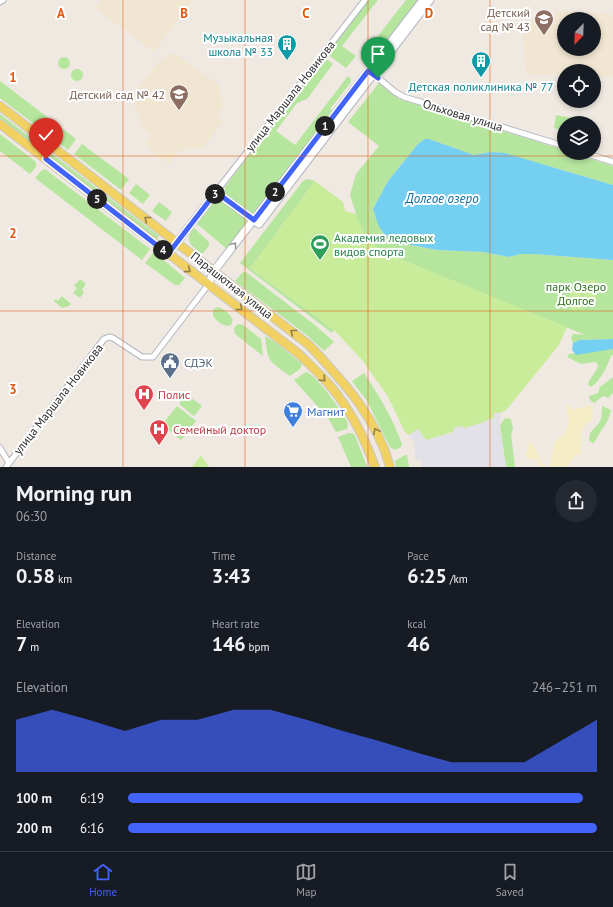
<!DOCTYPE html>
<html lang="en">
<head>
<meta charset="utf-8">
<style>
	:root { --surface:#171b24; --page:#242831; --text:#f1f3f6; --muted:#9ea1a6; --line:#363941; --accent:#4264fb }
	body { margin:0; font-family:"PT Sans",sans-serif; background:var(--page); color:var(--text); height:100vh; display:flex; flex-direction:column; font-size:15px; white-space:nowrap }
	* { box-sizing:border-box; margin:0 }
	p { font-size:13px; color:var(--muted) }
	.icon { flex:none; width:22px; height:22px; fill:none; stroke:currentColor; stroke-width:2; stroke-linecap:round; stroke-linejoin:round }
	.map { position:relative; height:467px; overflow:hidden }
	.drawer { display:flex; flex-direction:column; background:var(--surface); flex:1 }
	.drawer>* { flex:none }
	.needle { width:26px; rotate:203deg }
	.fabs { position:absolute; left:557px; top:12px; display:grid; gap:8px }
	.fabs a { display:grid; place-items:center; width:44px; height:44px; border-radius:50%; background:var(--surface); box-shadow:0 2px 6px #0003; font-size:20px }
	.pin { position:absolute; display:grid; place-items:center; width:34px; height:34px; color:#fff; margin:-41px -17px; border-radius:50% 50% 50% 0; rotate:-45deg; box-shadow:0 0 4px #0007 }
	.pin .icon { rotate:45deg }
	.km { position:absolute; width:20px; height:20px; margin:-10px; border-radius:50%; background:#222; color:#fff; font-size:11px; line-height:20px; text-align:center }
	.round { display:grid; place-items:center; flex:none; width:42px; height:42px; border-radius:21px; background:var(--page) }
	.head { display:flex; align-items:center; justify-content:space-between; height:68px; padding:0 16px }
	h1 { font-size:22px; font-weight:700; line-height:30px }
	.stats { display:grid; grid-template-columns:repeat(3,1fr); gap:6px; height:68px; padding:4px 16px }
	.stats div { display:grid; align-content:center }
	.stats b { font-size:20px; font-weight:700 }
	.stats small { font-size:11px; font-weight:400 }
	.stats p { font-size:11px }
	.chart { height:112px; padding:8px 16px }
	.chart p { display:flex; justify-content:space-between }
	.chart svg { width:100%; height:72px; margin-top:4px; fill:var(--accent); opacity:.7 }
	ul { padding:0 16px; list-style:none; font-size:13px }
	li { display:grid; grid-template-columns:64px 48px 1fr; align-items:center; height:30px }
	li i { height:10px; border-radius:5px; background:var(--accent) }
	.menu { display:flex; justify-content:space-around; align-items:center; height:56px; border-top:1px solid var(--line); background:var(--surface); font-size:11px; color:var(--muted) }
	.menu a { display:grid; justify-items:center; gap:2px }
	.menu .active { color:var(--accent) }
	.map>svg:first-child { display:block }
	.industrial { fill:#e3e1e8 }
	.education { fill:#f0e6d1; fill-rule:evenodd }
	.green { fill:#b6e59e }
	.sand { fill:#f3ecc5 }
	.pitch { fill:#c9ec9a }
	.water { fill:#75cff0 }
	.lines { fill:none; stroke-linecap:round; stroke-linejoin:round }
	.street-casing { stroke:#b4b7c1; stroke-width:7 }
	.secondary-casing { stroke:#b4b7c1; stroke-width:9 }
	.primary-casing { stroke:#c9c9c9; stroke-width:10 }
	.street { stroke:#fff; stroke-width:5 }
	.secondary { stroke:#fff; stroke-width:7 }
	.primary { stroke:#f2d163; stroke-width:8 }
	.oneway { stroke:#908048 }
	.oneway2 { stroke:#969696 }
	.route-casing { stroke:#fff; stroke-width:8 }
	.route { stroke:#4264fb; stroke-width:5 }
	.grid { fill:none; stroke:#df570e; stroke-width:1; stroke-opacity:0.55 }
	.labels { text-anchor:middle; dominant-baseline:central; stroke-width:4; stroke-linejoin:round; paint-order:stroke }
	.education-label { font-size:12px; fill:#785e54; stroke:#fff; text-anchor:end }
	.culture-label { font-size:12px; fill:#0d838f; stroke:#fff; text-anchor:end }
	.street-label { font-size:12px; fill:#2e2e2e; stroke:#fff }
	.leisure-label { font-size:12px; fill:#27864d; stroke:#fff; text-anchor:start }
	.park-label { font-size:12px; fill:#2c6e1b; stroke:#fff }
	.service-label { font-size:12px; fill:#4e5e75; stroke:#fff; text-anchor:start }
	.health-label { font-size:12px; fill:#be3a42; stroke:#fff; text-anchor:start }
	.shop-label { font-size:12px; fill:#366cbe; stroke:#fff; text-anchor:start }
	.water-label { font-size:13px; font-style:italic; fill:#0d6fa3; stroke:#fff }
	.grid-label { font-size:13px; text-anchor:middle; font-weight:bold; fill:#df570e; stroke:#fff; stroke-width:4; stroke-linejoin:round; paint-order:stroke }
</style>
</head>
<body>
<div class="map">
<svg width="613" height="467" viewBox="0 0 613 467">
	<rect width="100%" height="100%" fill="#efe9e1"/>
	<path class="industrial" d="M494 413H501L500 425 506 467H422L421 460 416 461 414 443 409 435 418 429 425 439 453 433V428L484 422 492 418Z"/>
	<path class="education" d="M101 0H193L154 52 95 8Z
		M555 11 610 14 613 16V77L594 76V71H564V75L526 74 522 22H554ZM564 19H594V49H564Z
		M175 54 218 84 224 106 217 116 224 121 202 148 180 150 169 164 152 151 150 147 145 143 151 135 143 128 131 96 161 59 163 60 168 55Z"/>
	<path class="green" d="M368 0H378L342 46 356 56 346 68 327 54Z
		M406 0H418L367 65 360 59Z
		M58 63a6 6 0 1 1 12 0a6 6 0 1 1-12 0Z
		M324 57 333 64 307 99 297 103 276 131 295 145 348 76 351 79V82L330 109 334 111 255 213H250L226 195 225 193V187Z
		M71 75a6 6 0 1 1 12 0a6 6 0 1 1-12 0Z
		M0 81 76 139 68 150 0 98Z
		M379 83 399 99 564 150V153H572L613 166V185L556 168 491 152 474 155 429 139 418 144 388 181 373 209 374 213 382 232 395 240 411 245 437 250 483 252 509 257 521 254H533L613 260V339L580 340 573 343 571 338 573 334 601 336 585 335 390 255 377 248 367 240 361 229 350 195 356 174 379 146 348 122Z
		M0 114 159 236 157 239 0 119Z
		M556 115 572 118 571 123H564V131L554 128Z
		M0 134 36 162V167L30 174 0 151Z
		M82 144 129 179 121 190 74 154Z
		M45 169 150 249 142 260 35 178 41 171Z
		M308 179 315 181 250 268 334 330 332 333 240 263 303 181Z
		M136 184 150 195 143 204 129 193Z
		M219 200 244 217 247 223 227 249 197 224 215 201Z
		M159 202 172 212 166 221 152 211Z
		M194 228 209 242V246L202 254C191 245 183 242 194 228Z
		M154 252 185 278 179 285H175L145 263Z
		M243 272H246L316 326 334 342 324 351 308 336 235 281Z
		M80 279 86 284 82 290 84 292 80 298 73 293 77 288 74 286Z
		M62 296 71 304 69 306 62 308 54 301 55 299 58 301Z
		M217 307C223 308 230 314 233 320L231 325C224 328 217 321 213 316V310Z
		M238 324 243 325 261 339 263 356 235 334 234 328Z
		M265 336 278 344 302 364 300 369 290 376C268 360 268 363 265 336Z
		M613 348V355L611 356C606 368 602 379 591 387L588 385C589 377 597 373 598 365L596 362 581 364 567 357 569 354Z
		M306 372C316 374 343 413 348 423L347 429 336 432 328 418 294 380Z
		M364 373C380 397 392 417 402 444L401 447 395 450 390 447 367 401 352 381Z
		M613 377V393L608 398 603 396 594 403 590 400 589 396 598 393 600 387Z
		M186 394 202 406 194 416 179 404Z
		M177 406 196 421 181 440 162 425Z
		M602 406 611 410C608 425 600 430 594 443H592L589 440 590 433C601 421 602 422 602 406Z
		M505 418 511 419 513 429 511 434 515 467H506L500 425Z
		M349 433 354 434 356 438 367 467H351L338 437Z
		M405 455H407L409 467H396L395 461Z"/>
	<path class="sand" d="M566 403 573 410 588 406 593 407 592 420C578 428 581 440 581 455H576L568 466 570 467H548L550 465 555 441 566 432 569 419Z
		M530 441 537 452 541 462 546 467H540L536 459H530L525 456Z"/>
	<path class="pitch" d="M315 181 343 202 345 211 356 214C364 236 369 244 390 255L567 327 559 345 507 409 501 413H494V419L492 418 484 422 465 428 462 426 454 428 453 432 426 440 418 429 409 435 405 432 387 395 362 360 334 330 250 268Z
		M595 280 597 300 585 301 583 281Z
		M581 289 582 309 571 310 570 290Z
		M201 455 209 467H192Z"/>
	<path class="water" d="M425 139H429L474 155 491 152 505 153 613 185V260L533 254H521L509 257 483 252 437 250 411 245 385 235 379 227 373 209 388 181 418 144Z
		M613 339V349L576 355 572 350 573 343 580 340Z"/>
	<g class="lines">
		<defs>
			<path id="street" d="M0 2 3 0
				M371 72 395 92 404 97 564 146
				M585 153 613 162
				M216 192 365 0
				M0 448 9 463
				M6 467 104 339 109 337 113 338 142 357H153L208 285"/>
			<path id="secondary" d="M168 254 216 192 259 224 430 0
				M208 285 214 271 423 0"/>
			<path id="primary" d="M0 106 309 345C343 381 377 418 390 467
				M0 124 299 354C310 365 322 376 332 388 351 411 365 439 375 467"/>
		</defs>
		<use href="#street" class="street-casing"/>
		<use href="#secondary" class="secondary-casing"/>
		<use href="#primary" class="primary-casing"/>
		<use href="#street" class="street"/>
		<use href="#secondary" class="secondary"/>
		<use href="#primary" class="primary"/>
	</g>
	<defs><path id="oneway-chevron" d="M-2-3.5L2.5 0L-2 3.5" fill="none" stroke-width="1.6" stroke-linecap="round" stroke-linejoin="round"/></defs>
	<g class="oneway">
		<use href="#oneway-chevron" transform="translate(147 219) rotate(-142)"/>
		<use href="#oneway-chevron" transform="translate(188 270) rotate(37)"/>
		<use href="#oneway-chevron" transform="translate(240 308) rotate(37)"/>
		<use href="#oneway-chevron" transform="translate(293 332) rotate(-142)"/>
		<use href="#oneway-chevron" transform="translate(323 379) rotate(46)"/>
		<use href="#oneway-chevron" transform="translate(376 431) rotate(-118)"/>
	</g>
	<use class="oneway2" href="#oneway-chevron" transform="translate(234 245) rotate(-52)"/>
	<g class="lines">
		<defs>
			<path id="route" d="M46 159 168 254 216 192 254 220 368 71 378 78"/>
		</defs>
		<use href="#route" class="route-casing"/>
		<use href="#route" class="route"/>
	</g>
	<path class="grid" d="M123 0V467M245 0V467M368 0V467M490 0V467M0 156H613M0 311H613"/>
	<defs>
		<symbol id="school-pin" viewBox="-11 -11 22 30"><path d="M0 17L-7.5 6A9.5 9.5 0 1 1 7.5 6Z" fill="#8d6e63" stroke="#fff"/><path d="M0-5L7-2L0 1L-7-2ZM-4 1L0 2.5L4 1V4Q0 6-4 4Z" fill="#fff"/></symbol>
		<symbol id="building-pin" viewBox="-11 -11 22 30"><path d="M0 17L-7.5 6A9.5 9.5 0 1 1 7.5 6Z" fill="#0f9aa8" stroke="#fff"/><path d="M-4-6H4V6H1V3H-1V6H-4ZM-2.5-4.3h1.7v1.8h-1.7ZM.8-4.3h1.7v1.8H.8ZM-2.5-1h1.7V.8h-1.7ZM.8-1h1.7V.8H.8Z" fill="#fff"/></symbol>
		<symbol id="stadium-pin" viewBox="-11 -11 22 30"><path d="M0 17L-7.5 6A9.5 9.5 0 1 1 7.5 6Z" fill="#2e9e5b" stroke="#fff"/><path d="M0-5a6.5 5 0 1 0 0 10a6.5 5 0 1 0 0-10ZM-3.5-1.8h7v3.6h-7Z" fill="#fff"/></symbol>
		<symbol id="civic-pin" viewBox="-11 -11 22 30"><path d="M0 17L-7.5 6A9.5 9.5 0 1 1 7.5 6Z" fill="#5c6f8a" stroke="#fff"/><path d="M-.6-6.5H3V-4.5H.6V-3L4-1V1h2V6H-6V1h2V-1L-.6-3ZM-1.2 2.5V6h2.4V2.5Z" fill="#fff"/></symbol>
		<symbol id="hospital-pin" viewBox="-11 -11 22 30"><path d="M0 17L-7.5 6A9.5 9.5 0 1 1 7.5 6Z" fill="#e0444e" stroke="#fff"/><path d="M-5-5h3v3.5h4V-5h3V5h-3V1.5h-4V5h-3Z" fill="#fff"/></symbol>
		<symbol id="supermarket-pin" viewBox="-11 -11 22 30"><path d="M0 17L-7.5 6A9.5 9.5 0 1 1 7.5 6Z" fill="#3f7fe0" stroke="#fff"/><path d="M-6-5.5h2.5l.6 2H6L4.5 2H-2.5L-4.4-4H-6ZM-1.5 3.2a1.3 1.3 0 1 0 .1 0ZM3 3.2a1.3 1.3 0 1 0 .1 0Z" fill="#fff"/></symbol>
	</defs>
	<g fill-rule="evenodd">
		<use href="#school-pin" x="533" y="8" width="22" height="30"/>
		<use href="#building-pin" x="276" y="33" width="22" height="30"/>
		<use href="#building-pin" x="470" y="50" width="22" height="30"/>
		<use href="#school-pin" x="168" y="83" width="22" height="30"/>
		<use href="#stadium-pin" x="309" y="233" width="22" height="30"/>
		<use href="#civic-pin" x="159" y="351" width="22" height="30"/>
		<use href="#hospital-pin" x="133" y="383" width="22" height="30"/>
		<use href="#supermarket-pin" x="282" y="400" width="22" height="30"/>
		<use href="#hospital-pin" x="148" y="418" width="22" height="30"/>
	</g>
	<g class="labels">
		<g class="education-label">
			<text x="530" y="12">Детский<tspan x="530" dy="14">сад № 43</tspan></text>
			<text x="165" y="94">Детский сад № 42</text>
		</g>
		<g class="culture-label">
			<text x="273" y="37">Музыкальная<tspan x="273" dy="14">школа № 33</tspan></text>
			<text x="481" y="86" text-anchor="middle">Детская поликлиника № 77</text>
		</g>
		<g class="street-label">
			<text transform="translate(290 96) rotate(-52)">улица Маршала Новикова</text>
			<text transform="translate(463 115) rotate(17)">Ольховая улица</text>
			<text transform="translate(232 285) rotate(38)">Парашютная улица</text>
			<text transform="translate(58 399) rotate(-52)">улица Маршала Новикова</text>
		</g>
		<g class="leisure-label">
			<text x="334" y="237">Академия ледовых<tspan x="334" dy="14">видов спорта</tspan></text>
		</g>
		<g class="park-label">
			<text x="576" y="286">парк Озеро<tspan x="576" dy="14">Долгое</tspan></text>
		</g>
		<g class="service-label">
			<text x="184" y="362">СДЭК</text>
		</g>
		<g class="health-label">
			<text x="158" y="394">Полис</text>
			<text x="173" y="429">Семейный доктор</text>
		</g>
		<g class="shop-label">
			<text x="307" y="411">Магнит</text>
		</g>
		<g class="water-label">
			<text x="442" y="198">Долгое озеро</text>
		</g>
	</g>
	<g class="grid-label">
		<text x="61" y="18">A</text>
		<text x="184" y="18">B</text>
		<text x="306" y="18">C</text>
		<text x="429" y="18">D</text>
		<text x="13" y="82">1</text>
		<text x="13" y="238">2</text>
		<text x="13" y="394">3</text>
	</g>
</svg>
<div class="fabs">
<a><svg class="needle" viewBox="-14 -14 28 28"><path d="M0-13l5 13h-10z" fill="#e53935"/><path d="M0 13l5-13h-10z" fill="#9ea1a6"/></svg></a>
<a><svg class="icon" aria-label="locate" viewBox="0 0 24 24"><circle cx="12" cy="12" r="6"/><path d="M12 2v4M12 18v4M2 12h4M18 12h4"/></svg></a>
<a><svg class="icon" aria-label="layers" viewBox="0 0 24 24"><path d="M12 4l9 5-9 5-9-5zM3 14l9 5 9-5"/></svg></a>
</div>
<div class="pin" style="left:378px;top:78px;background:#1e9e55"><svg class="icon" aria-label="arrive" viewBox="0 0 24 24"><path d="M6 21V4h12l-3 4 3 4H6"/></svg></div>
<div class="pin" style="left:46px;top:159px;background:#d93025"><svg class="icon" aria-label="check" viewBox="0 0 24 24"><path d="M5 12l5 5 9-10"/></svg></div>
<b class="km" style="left:325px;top:126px">1</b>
<b class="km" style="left:275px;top:192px">2</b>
<b class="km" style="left:215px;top:194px">3</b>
<b class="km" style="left:163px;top:250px">4</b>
<b class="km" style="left:97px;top:199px">5</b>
</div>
<section class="drawer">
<div class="head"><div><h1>Morning run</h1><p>06:30</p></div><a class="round"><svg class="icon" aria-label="share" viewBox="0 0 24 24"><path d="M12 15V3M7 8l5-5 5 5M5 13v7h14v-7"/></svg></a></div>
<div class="stats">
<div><p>Distance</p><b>0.58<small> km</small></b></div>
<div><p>Time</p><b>3:43</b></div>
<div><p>Pace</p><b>6:25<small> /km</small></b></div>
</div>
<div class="stats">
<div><p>Elevation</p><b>7<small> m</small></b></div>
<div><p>Heart rate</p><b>146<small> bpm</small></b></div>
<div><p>kcal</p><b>46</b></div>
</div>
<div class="chart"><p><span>Elevation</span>246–251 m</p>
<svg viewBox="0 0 160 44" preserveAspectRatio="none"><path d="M0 44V12L10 6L20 12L30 19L40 12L50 12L60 6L70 6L80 12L90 19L100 25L110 32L120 38L130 38L140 38L150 25L160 12V44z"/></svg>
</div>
<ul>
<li><b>100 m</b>6:19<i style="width:97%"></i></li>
<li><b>200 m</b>6:16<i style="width:100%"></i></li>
</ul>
</section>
<nav class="menu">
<a class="active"><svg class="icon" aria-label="home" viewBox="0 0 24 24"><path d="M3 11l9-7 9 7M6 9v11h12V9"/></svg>Home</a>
<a><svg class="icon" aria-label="map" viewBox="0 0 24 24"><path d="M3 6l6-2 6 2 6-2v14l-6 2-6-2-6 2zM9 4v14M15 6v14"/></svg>Map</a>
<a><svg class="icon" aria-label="saved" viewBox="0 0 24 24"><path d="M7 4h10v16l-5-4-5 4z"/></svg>Saved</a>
</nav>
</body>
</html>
